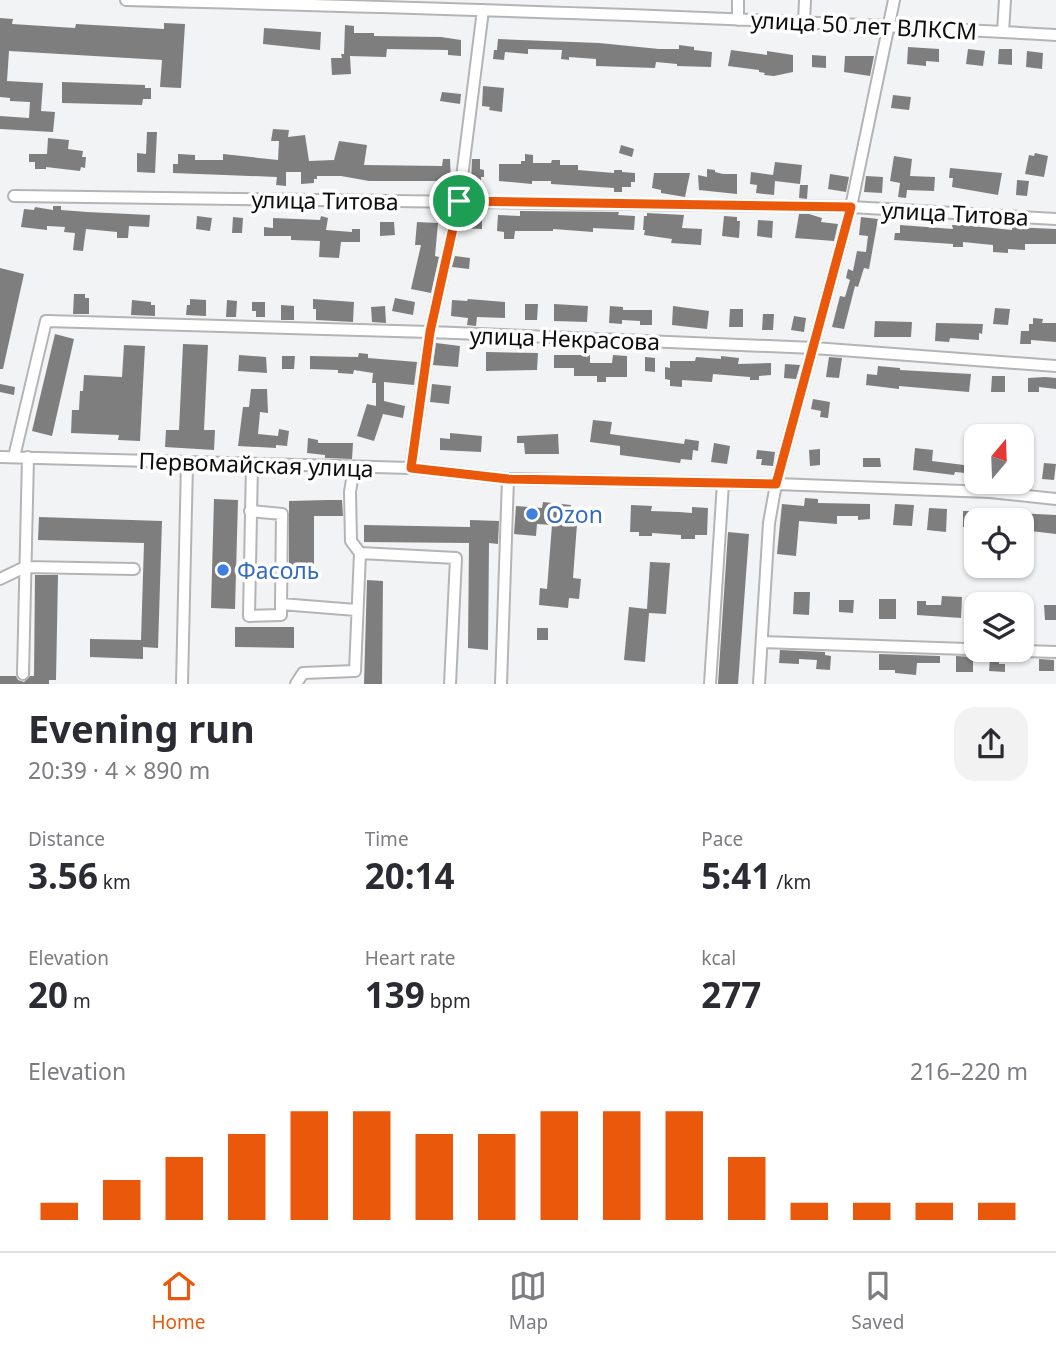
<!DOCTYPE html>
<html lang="en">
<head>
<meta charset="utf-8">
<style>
	:root { --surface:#fff; --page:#f2f2f3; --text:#2b2b33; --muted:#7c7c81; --line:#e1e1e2; --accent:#ea580c }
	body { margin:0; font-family:"Noto Sans",sans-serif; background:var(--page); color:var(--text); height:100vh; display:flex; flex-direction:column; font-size:26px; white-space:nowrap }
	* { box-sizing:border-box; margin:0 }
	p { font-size:23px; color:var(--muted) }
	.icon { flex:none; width:38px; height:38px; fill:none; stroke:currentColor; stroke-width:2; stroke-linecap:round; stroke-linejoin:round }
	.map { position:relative; height:684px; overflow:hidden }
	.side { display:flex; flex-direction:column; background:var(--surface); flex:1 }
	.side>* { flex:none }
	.needle { width:46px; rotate:19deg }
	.buttons { position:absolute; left:964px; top:424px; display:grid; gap:14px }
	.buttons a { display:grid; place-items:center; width:70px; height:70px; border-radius:14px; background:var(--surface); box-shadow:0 2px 5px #0004; font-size:35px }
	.pin { position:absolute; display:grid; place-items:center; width:60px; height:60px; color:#fff; margin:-30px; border:4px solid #fff; border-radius:50%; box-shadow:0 2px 7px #0007 }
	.round { display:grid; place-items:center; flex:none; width:74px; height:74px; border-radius:21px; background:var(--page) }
	.headline { display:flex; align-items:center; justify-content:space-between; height:119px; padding:0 28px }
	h1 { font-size:38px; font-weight:700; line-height:52px }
	.stats { display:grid; grid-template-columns:repeat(3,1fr); gap:10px; height:119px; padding:7px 28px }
	.stats div { display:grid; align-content:center }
	.stats b { font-size:35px; font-weight:700 }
	.stats small { font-size:19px; font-weight:400 }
	.stats p { font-size:19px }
	.chart { height:196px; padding:14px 28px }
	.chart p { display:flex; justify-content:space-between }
	.chart svg { width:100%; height:126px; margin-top:7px; stroke:var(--accent); stroke-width:6 }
	.dock { display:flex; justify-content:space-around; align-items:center; height:98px; border-top:2px solid var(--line); background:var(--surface); font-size:19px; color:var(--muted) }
	.dock a { display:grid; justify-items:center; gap:4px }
	.dock .selected { color:var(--accent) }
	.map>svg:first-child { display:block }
	.building { fill:#7f7e7f }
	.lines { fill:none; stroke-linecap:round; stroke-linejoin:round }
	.minor-casing { stroke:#b4b4b6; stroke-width:14 }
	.minor { stroke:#fff; stroke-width:10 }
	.route-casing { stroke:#fff; stroke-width:14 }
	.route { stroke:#ea580c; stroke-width:9 }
	.shop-dot { fill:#3f7fe0; stroke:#fff; stroke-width:2.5 }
	.labels { text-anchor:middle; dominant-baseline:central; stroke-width:7; stroke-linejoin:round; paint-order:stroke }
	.street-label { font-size:23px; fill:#0e0e0e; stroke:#fff }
	.shop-label { font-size:23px; fill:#366cbe; stroke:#fff; text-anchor:start }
</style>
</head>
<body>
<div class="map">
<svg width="1056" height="684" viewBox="0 0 1056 684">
	<rect width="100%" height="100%" fill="#f2f3f5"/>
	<path class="building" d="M0 18 13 19 12 24 75 28 76 24 164 29V23L185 24 181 88 160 87 162 60 9 51 7 81 43 83 41 111 55 112 53 132 0 129V116L29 118 30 102 10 101V98L0 97Z
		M345 25 354 26V33H374V36L441 37 461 40V56L448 55V50L387 49 386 57 350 56 351 74 332 75 331 58H342L341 54H344Z
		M264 28 321 32 320 50 263 44Z
		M498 39 599 43 659 49H679V45L694 47V50L712 52 711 67 677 66V64L656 62 655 68 596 66V59L569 57V60L561 59 562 50 528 49V54L505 52 504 60 493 59 494 50H497Z
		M908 47 939 49V62L926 61V66L907 64Z
		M968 49 985 51 983 66 966 64Z
		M999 49H1012V65L998 64Z
		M731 50 767 55V51L793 55V72L774 76 764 75 765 73 759 72V70L728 66Z
		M1027 51 1043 53 1042 69 1026 67Z
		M812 55 826 56V68L812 67Z
		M845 56H874L870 76 844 72Z
		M62 82 145 85V88H151V99H143L142 105 62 103Z
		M483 86 504 88 502 112 489 110 490 107 482 106Z
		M442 92 461 94 460 104 440 101Z
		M893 95 911 97 909 110 891 108Z
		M273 129 289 130 288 137 305 135 309 161 334 160 339 141 367 145 364 165 442 166 443 159H450L451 182H449L448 188 441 187V181H369L341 176H317V179H314V183L301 184V172H286V186L276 185 277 177 173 173V164H178V154L195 155V160H223V154L278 160 279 141H271Z
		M147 132H157L155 173 137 172V153L146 154Z
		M48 138 69 140 68 149 83 151 82 157H86L85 168 81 167 80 171 46 167V169H35V162H29V154H47Z
		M621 145 634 149 632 157 619 153Z
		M1035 153 1048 156 1044 177 1025 174 1029 155 1034 156Z
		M525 154 533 155V163H551L552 160H560V165H578V170L614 173V170H622V172L635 173V182H631V187H622V192H614V188L551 184V181H532V184L499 181V164H521V161H525Z
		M894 156 912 159 910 176 935 177 934 191 907 190 906 198 898 197 900 183 890 181Z
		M472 159H480V169L484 170V177H481V182H471Z
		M775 162 802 165 800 184 775 181 774 195 756 193 757 185 750 184 751 172 773 175Z
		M950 168 1002 173 998 195 952 187 953 178H949Z
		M707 169 715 170V172L723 174H737V194L699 190 698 175 707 177Z
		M654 173H690L685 197 661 193V190L652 188Z
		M830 174 849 177 846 192 828 189Z
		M866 176 883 177 882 193 864 192Z
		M1017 180 1029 181 1027 196 1016 195Z
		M800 185H808L807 199 799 198Z
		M53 206H61V210L87 212 150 215 149 227 129 226 128 238H117V232L86 229 83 251 73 250 75 233 64 232 65 227 47 226V230L21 227 24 209 34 210 35 207 53 210Z
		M474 210H482V229L461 228 464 213H474Z
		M520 211 619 212 618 215 635 216 634 230 593 228V232L553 229V231H515L514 239H504V232L497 231 498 215 520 216Z
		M647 213 684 215 682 228 702 229 701 245 671 243 672 239 644 235 645 230H643L644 216H647Z
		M799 214H809L822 218 821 222 838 224 834 241 795 238Z
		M197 216 212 218 210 231 196 229Z
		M321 216 328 218 326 230 352 232V229H360V242H341L339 258 319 257 320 241 291 240V236H264V227L273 228V218L320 220Z
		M724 216 737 217V221H740L739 238 722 236Z
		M233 217 243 218 242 233H232Z
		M861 217 878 219 869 269 864 268 858 287 855 286 844 329 832 327 840 296 845 297 850 280 846 278 848 269 853 271 857 251 866 252 868 236 859 235Z
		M758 220 773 221 772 238 757 236Z
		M380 222H394L395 235 380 236Z
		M417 222 438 223 435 256 439 257 431 293 411 289 421 245H415Z
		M900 225 953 229 952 225H963L1012 230V227L1056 229V244H1025V250L1008 249V253L993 252V245L963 242V247H953V244L894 240 895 233H900Z
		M455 256 470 258 469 269 452 267Z
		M0 268 24 274 3 369H0Z
		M74 294H85V298H89V314H73Z
		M395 298 415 302 413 315 392 311Z
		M190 299 206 300V316L186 315 187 305H190Z
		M313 299 354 302 353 322 316 320V309H313Z
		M468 299 505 302V318L477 317 476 326 467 325 468 318 451 316 452 300 467 301Z
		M132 300 151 302V305H155V316L131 315Z
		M227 300 237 301 236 317H226Z
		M252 302H265V317H256V311H252Z
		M525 304H538L537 320H525Z
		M554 304 588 306 587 322 554 321Z
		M281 305 294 306V320H281Z
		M385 306 386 323 372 322 371 307Z
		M610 306 623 307V310H652V325H640V321L622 320V324L609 323Z
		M673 306 709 311 707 329 672 325Z
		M995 308 1010 309 1008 325 993 324Z
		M730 309H743V327H729Z
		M763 314H774L773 330H762Z
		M794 316 806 318 804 332 791 330Z
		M1033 318 1043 319 1042 323H1056V342L1031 340V344H1020L1021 331H1029V324H1033Z
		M875 321 912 322 911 337H874Z
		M936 323 983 324 982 334 979 333V340L950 338 949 342 935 341Z
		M55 334 74 339 52 436 32 431Z
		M436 343 460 346 458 367 433 365Z
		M183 344 208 345 204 430H215L214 450 165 447 166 430H179Z
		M124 345 145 346 140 441 118 440 119 435 71 433 72 410H79L80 391H83L84 375 122 377Z
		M486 352 538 353 537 370 486 371Z
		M359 353 368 354V358L417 362 414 385 384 382V401L405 406 403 418 383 414 374 441 357 436 367 404 376 406V383H372L373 373 354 370 353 374 338 373V370L310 369V356L358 357Z
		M239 355 266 357 267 373 238 371Z
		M554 355H590V363H612L613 355 627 356V377H606V382H597V376H574V368H554Z
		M282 356H295L294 369H282Z
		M721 356 739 358 738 364 771 363V375L759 376V380H750V377L713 374 712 382 682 380V387L670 386V380L665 379V367L670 368V361H695L696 357 721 359Z
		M645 357 655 358V372L645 371Z
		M829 357 842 358 839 378 826 377Z
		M785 364 800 365 796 379 784 378Z
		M878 366 900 368V370L971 374 969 392 899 386V389L866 385 867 374 877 375Z
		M992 376H1005V392H991Z
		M1045 377 1056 378V389L1039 387V392H1028V378Z
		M0 384 15 387 14 395 0 392Z
		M432 384 451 386 449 404 430 402Z
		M251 389H267L268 413 260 412 258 434 278 436 279 429 289 431 287 446 276 445V448L238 446 243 407H249Z
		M813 399 830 402 828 418 820 417 821 411 811 409Z
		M593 420 612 422 610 434 684 444 685 439 699 441 698 451 693 450 692 460 681 459 680 463 620 455V446L590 442Z
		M450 433 482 436 481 452 440 450V438L450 439Z
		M558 434 559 454H525L524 443H517V436Z
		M308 438 318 440V443H353L352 459 325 458V455L307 453Z
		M714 443 730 446 727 464 711 462Z
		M915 448 933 450 932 461 964 465 965 452 976 453V474L955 472 954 475 913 470Z
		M820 449V465L810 466 809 450Z
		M757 450 775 452 773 466 761 465 762 459H756Z
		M863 458H880L881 467H863Z
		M1044 463 1056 464 1054 480 1042 479Z
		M805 498 818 499V503L870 504V519L858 520V516H837V524L799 521 796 556 777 554 782 504 804 506Z
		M214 499 238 500 235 609 211 608Z
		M328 500H342L343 516H314V577L289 576V501Z
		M543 502 571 505 570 509 591 511 590 525 577 524 573 578 581 579 579 599 569 598 568 608 539 605 540 588 547 589 552 525 537 524 536 536 514 534 516 506 542 508Z
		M895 504 914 505 912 526 893 525Z
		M631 505 652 506 651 511 679 512 692 513V507L708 508 707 535H695V539H681V535L652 533V536H639V532H630Z
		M929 508 947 509 946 532 927 530Z
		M963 511H972V527H963Z
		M994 512 1056 515V534L1022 530 1023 520H993Z
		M39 517 162 521 158 648 143 647V659L90 657V639L141 640 144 543 38 540Z
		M470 520 499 521 498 544 489 543 488 650 468 648 469 543 364 542V525L470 527Z
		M728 532 749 534 738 684H718Z
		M650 562 670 563 666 614 649 613 645 662 624 660 629 607 647 609Z
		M35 575H58L56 680H49V684H0V676H16L18 680 24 682 30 676H34Z
		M367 580 383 581 382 684H364Z
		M794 592H810L809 615 793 614Z
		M942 596 962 597 961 618 917 615V601H926V605H941Z
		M879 599H896V619H879Z
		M839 600H854L853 613 839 612Z
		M1044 605H1056V620H1045Z
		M235 627H294V648L235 647Z
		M537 628H548V640H537Z
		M780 650 825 652V655L831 656 830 670 816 669 817 660 799 659V664L779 663Z
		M879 654 940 656V663H917L916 675 895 673V670H879Z
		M956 656 973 657V672H956Z
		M990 658H999V664H1005V672L989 671Z
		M1039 659 1054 660V671H1039Z"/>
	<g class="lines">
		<defs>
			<path id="minor" d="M126 0C436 8 746 17 1056 35
				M738 20V0
				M804 22 805 0
				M1003 32 1005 0
				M14 196 851 207 1056 219
				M0 457 411 468 508 479 776 484 990 492 1056 499
				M14 457 46 321 430 332 814 348 1056 366
				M252 464 249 616 281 615V604L356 610
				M411 468 430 332 459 201 483 10
				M250 511 282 514 281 604
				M360 553 456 558 450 684
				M0 579 25 567 134 569
				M762 642 1056 652
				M23 674 28 457
				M182 684 187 463
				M296 684 303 673 355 671 360 553 351 541 350 492 354 467
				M501 684 508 479
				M710 684 723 483
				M759 684 769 523 776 484 851 207 894 0"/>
		</defs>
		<use href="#minor" class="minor-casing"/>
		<use href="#minor" class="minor"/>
	</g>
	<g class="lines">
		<defs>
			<path id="route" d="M459 201 851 207 776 484 508 479 411 468 430 332Z"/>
		</defs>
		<use href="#route" class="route-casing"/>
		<use href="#route" class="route"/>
	</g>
	<g class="shop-dot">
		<circle cx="532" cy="514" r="7"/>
		<circle cx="223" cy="570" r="7"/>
	</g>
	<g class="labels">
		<g class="street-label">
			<text transform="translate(864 25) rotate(3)">улица 50 лет ВЛКСМ</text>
			<text transform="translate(325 200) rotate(1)">улица Титова</text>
			<text transform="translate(955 213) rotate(3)">улица Титова</text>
			<text transform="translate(565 338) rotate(2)">улица Некрасова</text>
			<text transform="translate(256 464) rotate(2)">Первомайская улица</text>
		</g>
		<g class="shop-label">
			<text x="546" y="514">Ozon</text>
			<text x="237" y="570">Фасоль</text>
		</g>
	</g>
</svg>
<div class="buttons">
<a><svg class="needle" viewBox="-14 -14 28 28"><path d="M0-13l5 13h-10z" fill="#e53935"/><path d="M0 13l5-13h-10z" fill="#7c7c81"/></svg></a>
<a><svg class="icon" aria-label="locate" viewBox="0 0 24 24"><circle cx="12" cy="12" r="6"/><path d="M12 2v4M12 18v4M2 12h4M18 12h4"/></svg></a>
<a><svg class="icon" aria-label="layers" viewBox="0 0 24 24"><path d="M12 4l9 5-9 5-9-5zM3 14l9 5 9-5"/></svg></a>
</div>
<div class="pin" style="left:459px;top:201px;background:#1e9e55"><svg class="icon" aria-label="arrive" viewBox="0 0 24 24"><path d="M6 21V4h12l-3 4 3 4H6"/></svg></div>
</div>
<section class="side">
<div class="headline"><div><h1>Evening run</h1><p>20:39 · 4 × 890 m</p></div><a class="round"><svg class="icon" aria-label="share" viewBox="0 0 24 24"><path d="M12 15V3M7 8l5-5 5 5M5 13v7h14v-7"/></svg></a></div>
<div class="stats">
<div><p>Distance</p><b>3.56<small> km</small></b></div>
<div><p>Time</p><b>20:14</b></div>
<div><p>Pace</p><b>5:41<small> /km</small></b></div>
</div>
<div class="stats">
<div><p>Elevation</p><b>20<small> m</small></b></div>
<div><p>Heart rate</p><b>139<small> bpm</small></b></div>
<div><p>kcal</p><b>277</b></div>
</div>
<div class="chart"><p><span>Elevation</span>216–220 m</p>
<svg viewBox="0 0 160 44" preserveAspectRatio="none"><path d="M5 44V38M15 44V30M25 44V22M35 44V14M45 44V6M55 44V6M65 44V14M75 44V14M85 44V6M95 44V6M105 44V6M115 44V22M125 44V38M135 44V38M145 44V38M155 44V38"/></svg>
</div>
</section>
<nav class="dock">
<a class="selected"><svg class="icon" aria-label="home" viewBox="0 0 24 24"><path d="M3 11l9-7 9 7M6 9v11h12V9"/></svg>Home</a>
<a><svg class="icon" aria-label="map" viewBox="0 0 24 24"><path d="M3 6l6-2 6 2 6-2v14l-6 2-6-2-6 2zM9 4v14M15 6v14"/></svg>Map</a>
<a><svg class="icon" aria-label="saved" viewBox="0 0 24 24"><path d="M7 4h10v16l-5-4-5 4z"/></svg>Saved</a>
</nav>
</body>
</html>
